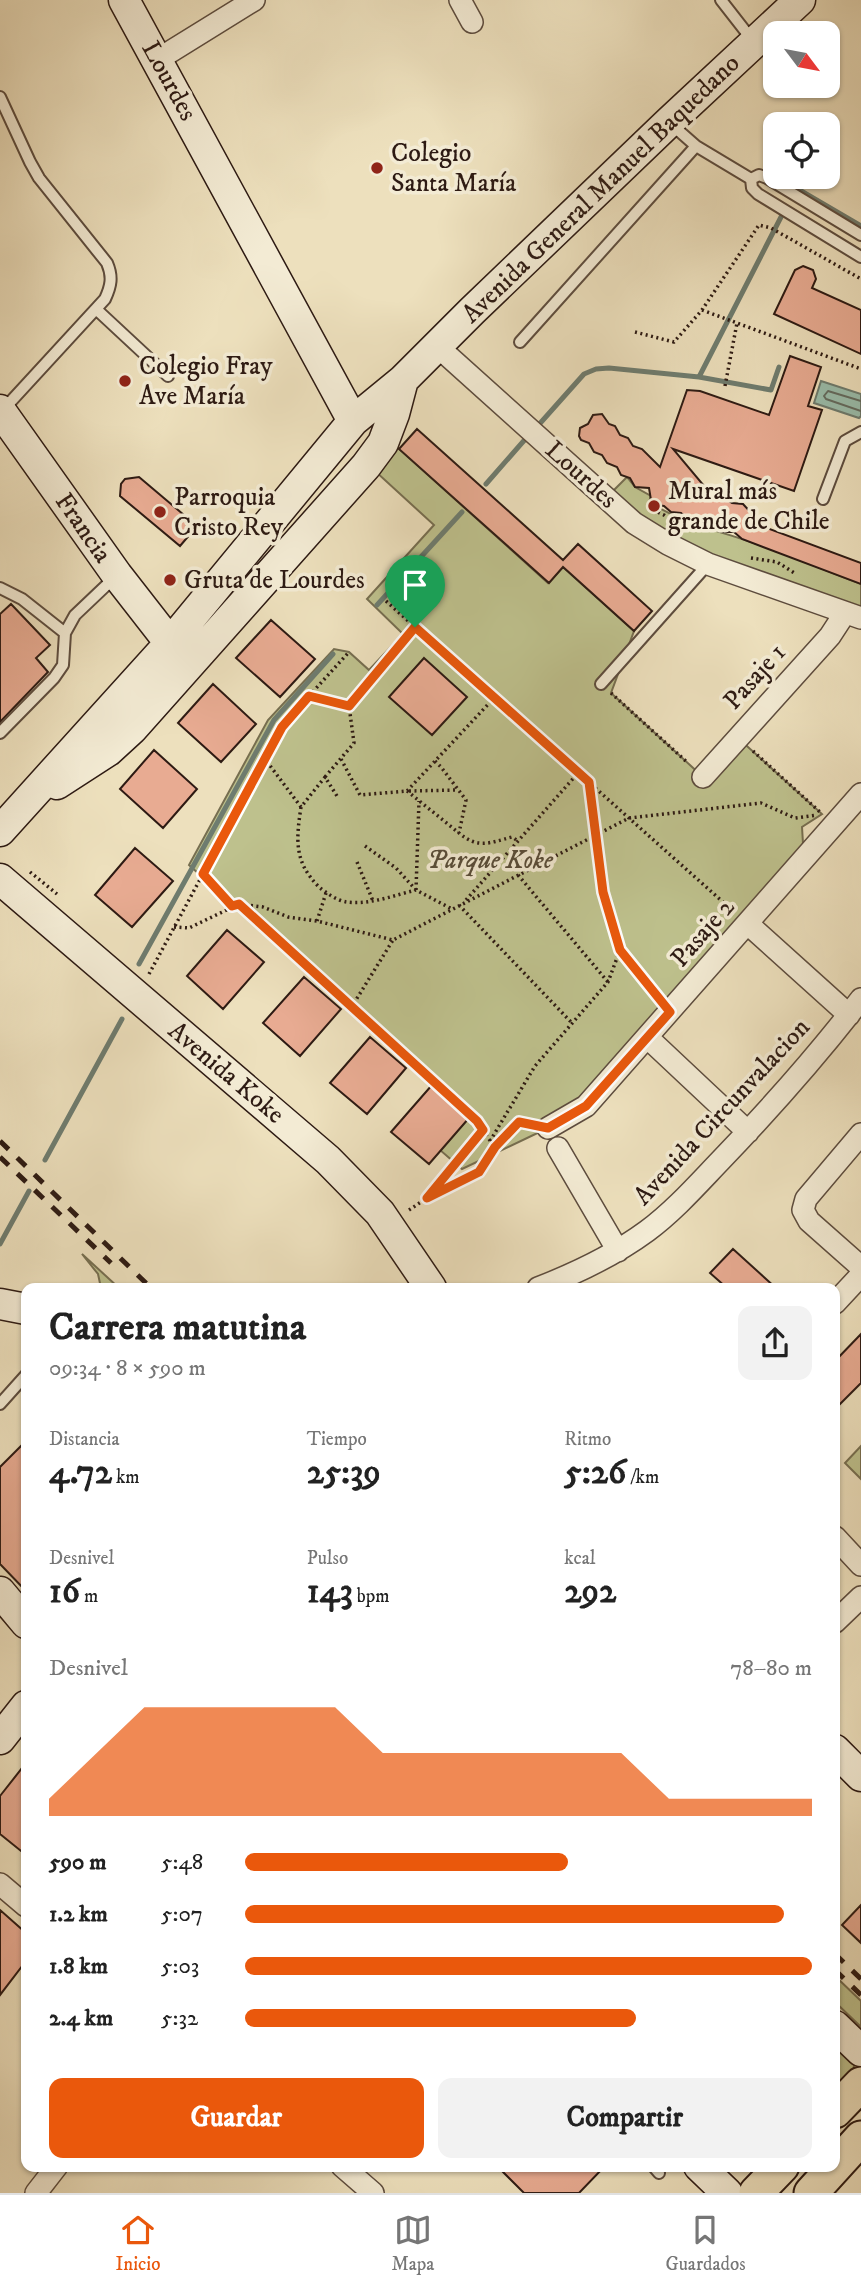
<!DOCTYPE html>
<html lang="es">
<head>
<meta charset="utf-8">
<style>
	:root { --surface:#fff; --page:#f2f2f2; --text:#222; --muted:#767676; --line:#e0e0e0; --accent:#ea580c }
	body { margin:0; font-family:"IM FELL DW Pica",serif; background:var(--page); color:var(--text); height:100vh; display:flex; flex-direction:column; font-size:26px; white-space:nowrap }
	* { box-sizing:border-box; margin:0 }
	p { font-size:23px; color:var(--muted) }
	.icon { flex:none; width:38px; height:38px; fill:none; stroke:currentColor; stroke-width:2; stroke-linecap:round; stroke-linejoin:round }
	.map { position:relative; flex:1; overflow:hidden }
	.sheet { position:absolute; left:21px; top:1283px; width:819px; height:889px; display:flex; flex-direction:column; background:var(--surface); border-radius:14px; box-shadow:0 2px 5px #0004 }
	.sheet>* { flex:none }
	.needle { width:46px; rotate:122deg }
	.buttons { position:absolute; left:763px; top:21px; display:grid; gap:14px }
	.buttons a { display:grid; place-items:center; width:77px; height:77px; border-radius:14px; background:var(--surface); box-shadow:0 2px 5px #0004; font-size:35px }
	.pin { position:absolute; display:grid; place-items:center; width:60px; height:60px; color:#fff; margin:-72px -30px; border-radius:50% 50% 50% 0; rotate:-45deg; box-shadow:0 0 7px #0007 }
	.pin .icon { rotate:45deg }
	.round { display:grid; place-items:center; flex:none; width:74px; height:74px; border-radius:14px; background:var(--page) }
	.headline { display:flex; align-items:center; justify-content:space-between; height:119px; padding:0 28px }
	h1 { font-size:38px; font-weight:800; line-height:52px }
	.stats { display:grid; grid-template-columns:repeat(3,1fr); gap:10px; height:119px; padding:7px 28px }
	.stats div { display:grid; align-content:center }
	.stats b { font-size:35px; font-weight:800 }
	.stats small { font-size:19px; font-weight:400 }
	.stats p { font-size:19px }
	.chart { height:196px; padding:14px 28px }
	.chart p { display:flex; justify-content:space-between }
	.chart svg { width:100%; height:126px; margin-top:7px; fill:var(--accent); opacity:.7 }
	.primary-button { display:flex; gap:14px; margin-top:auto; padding:14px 28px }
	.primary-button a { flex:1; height:80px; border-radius:14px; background:var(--accent); color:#fff; font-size:28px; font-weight:800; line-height:80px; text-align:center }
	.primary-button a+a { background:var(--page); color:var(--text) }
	ul { padding:0 28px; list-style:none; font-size:23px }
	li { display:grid; grid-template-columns:112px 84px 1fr; align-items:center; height:52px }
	li i { height:18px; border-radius:9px; background:var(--accent) }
	.tab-bar { display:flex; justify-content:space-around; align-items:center; height:98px; border-top:2px solid var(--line); background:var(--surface); font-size:19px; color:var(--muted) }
	.tab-bar a { display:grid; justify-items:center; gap:4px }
	.tab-bar .current { color:var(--accent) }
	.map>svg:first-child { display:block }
	.green { fill:#bec18d; stroke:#766e50; stroke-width:2 }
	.water { fill:#9abeac; stroke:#6e7c6f; stroke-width:2 }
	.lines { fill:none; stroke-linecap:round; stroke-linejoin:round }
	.shore { stroke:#646c60; stroke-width:2 }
	.stream { stroke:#6e7c6f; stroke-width:5 }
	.building { fill:#e8ab92; stroke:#2d1a13; stroke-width:2 }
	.lane-casing { stroke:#5d4c3e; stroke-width:14 }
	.street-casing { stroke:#5d4c3e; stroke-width:24 }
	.secondary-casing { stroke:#2d1a13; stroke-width:33 }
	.primary-casing { stroke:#2d1a13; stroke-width:37 }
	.path { stroke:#2d1a13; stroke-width:3.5; stroke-dasharray:2 3.5; stroke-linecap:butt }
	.lane { stroke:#f3ebd4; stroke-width:10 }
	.street { stroke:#f3ebd4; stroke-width:21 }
	.secondary { stroke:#f3ebd4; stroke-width:30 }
	.primary { stroke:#ede0bd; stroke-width:33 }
	.rail { stroke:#2d1a13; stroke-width:5; stroke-dasharray:12 12; stroke-linecap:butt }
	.route-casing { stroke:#fff; stroke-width:14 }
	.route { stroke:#ea580c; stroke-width:9 }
	.poi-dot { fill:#8f2418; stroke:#f3ebd4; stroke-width:2.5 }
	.labels { text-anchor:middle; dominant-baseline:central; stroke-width:7; stroke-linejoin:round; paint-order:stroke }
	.street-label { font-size:26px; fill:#2d1a13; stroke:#f3ebd4 }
	.poi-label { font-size:26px; fill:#2d1a13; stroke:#f3ebd4; text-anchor:start }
	.park-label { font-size:26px; font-style:italic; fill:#584c38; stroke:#f3ebd4 }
</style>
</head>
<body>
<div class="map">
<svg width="861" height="2193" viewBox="0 0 861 2193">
	<rect width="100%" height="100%" fill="#ede0bd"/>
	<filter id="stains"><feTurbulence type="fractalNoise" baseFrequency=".00286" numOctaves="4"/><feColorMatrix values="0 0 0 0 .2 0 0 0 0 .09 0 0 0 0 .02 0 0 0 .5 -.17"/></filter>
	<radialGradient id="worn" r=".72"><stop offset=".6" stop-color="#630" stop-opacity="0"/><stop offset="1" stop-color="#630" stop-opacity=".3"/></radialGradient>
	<path class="green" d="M397 447 548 583 563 567 634 631 611 693 702 776 738 738 822 814 802 827 804 860 586 1106 548 1128 462 1169 440 1150 469 1117 189 865 268 720 334 649 349 652 369 670 403 634 367 599 434 525 375 471Z
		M627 477 635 487 651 496 649 502C677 520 707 528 739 538 780 551 821 569 861 584V609L708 554 668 536 611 493Z
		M82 1254 119 1288H101L98 1274Z
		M861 1446V1479L845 1463Z
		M835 1976 861 2001V2027L835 2002Z
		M835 2038 855 2057 853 2073 835 2093Z"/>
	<path class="water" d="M821 381 861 394V416L859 418 814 403Z"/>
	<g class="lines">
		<path class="shore" d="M861 401 828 391 824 396 826 399 861 411"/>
		<path class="stream" d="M796 188 861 226
			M699 377 781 217
			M535 429 584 374 596 369 609 368 699 377 771 390 779 367
			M486 484 528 436
			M377 605 462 512
			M139 964 274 720 333 654
			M45 1160 122 1019
			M0 1244 29 1191"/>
	</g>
	<path class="building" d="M803 266 813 270 816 279 812 288 861 310V354L774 314 795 270Z
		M790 356 821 367 808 406 822 410 794 491 673 449 705 487 710 499 723 497 732 503 743 504 764 527 861 563V584L742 539 734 532H724L716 526 704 525 699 520 687 518 681 513 671 512 664 506 656 505 651 500 649 488 635 487 630 478 621 475 617 467 607 463 602 455 594 452 589 443 581 440 579 436 580 428 588 424 593 415 602 414 609 424 615 426 620 435 628 438 633 446 642 449 660 467 687 390 700 391 769 415Z
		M417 429 563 560 578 544 652 611 634 631 563 567 549 583 399 449Z
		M139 477 197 526 180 546 120 496 121 484 125 479Z
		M11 604 50 645 36 658 48 672 0 722V614Z
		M271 620 315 659 280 697 236 658Z
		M424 658 467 697 432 735 389 697Z
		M213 684 256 724 221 762 178 723Z
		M154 750 197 789 163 828 120 789Z
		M135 848 173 881 132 927 95 895Z
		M227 930 264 962 223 1009 187 976Z
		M304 977 341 1009 300 1056 263 1023Z
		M370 1037 406 1068 367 1114 330 1083Z
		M432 1085 469 1118 429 1164 391 1132Z
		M733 1249 776 1288H727L710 1273Z
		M861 1334V1383L835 1409V1361Z
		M26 1441V1591L0 1564V1467Z
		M26 1763V1855L0 1834V1796Z
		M861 1905V1943L842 1925Z
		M0 1910 26 1933V1961L0 1995Z
		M497 2166H605L579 2193H524Z"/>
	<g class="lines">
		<defs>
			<path id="lane" d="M721 0 753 41
				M0 97 30 162 39 178 107 263C113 277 111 286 105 299L2 411
				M671 124 696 146 751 179 752 188 758 194 861 257
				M751 179 759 175 767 178 861 235
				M96 309 168 376
				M520 342 696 146
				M823 499 845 441 861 432
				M0 588 22 599 65 633
				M601 684 708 564
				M0 733 54 678 63 665 65 633 75 615 115 577
				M0 1404 26 1375
				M653 2166 659 2173"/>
			<path id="street" d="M460 0 472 22
				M157 60 254 0
				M437 346 634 523 668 544 708 564 861 618
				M703 777 830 636 845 613
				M748 924 849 1015
				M648 1038 748 1132
				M548 1128 586 1106 861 794
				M861 1134 806 1199 803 1210 809 1221 861 1267
				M558 1148 618 1251
				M538 1288C577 1273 613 1256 647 1231 674 1211 697 1185 720 1161 770 1109 817 1056 861 999
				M835 1303 861 1275
				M835 1537 861 1565
				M835 1622 861 1597
				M0 1884 26 1906
				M342 2166 373 2193
				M36 2193 57 2166"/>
			<path id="secondary" d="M124 0 353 421
				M0 410 117 575 170 643 174 654 173 661
				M57 784 108 751 132 729 366 466 383 443 394 414 403 380
				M0 831 170 643 353 421 403 380 472 311 669 122 800 0
				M0 879 328 1160 380 1213 431 1288
				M0 1304 26 1309
				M0 1592 26 1623
				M0 1739 26 1706
				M835 1750 861 1776
				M835 2026 861 2051
				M699 2166 727 2193"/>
			<path id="primary" d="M835 2111 861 2084
				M756 2193 782 2166
				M811 2193 861 2138"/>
		</defs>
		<use href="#lane" class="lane-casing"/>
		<use href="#street" class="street-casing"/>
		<use href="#secondary" class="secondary-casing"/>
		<use href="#primary" class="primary-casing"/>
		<path class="path" d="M702 310 861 369
			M635 332 674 342 702 310 759 225 771 228 861 279
			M725 386 737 323
			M653 510 664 515 676 524
			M751 558 777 562 796 574
			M386 601 733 911
			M611 693 688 763
			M309 696 349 652
			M349 706 415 627
			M753 751 820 812
			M266 759 282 727 309 696 349 706 354 743 325 777
			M341 759 360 795 407 791 494 698
			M435 761 441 767 466 800 459 833C478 849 489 843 512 837L518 841
			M407 791 459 833
			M409 791 457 790
			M301 807C296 840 294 862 319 887 326 893 338 901 347 902 370 905 395 895 416 890L452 909
			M365 846 396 868 416 890
			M357 862 373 901
			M30 872 57 894
			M203 875 232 906
			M518 875 608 982
			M416 890 419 801
			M466 900 578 773
			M459 905 571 1022
			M241 906 477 1121 495 1148
			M317 921 326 893
			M174 927 189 928 239 904 263 907 288 917 317 921 393 940 629 818 761 803 795 818 817 815
			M620 950 658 997
			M149 974 265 759 301 807 325 777 337 796
			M351 1008 393 940
			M490 1141 535 1066 608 982 620 950 603 892 589 782
			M428 1196 483 1130
			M409 1210 427 1198 479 1172 495 1148 519 1122 529 1124"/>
		<use href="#lane" class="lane"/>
		<use href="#street" class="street"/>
		<use href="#secondary" class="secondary"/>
		<use href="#primary" class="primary"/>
		<path class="rail" d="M0 1141 151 1288
			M0 1157 111 1263
			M835 1954 861 1979
			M835 1970 861 1995"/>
	</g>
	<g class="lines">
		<defs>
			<path id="route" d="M415 627 589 782 603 892 620 950 670 1012 586 1106 548 1128 519 1122 495 1147 479 1172 427 1198 483 1130 477 1121 239 904 232 906 203 874 282 727 309 696 349 706Z"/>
		</defs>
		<use href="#route" class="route-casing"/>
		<use href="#route" class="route"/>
	</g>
	<g class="poi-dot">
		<circle cx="377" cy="168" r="7"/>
		<circle cx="125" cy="381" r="7"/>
		<circle cx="654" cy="506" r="7"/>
		<circle cx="160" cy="512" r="7"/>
		<circle cx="170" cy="580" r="7"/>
	</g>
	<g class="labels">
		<g class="street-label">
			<text transform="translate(169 81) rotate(61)">Lourdes</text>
			<text transform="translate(601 189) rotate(-44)">Avenida General Manuel Baquedano</text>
			<text transform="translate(581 475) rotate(42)">Lourdes</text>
			<text transform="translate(83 528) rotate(55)">Francia</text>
			<text transform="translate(755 677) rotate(-48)">Pasaje 1</text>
			<text transform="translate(703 933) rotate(-49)">Pasaje 2</text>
			<text transform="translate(226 1073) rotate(40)">Avenida Koke</text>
			<text transform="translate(722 1112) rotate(-47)">Avenida Circunvalacion</text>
		</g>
		<g class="poi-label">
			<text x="391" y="153">Colegio<tspan x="391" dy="30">Santa María</tspan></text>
			<text x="139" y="366">Colegio Fray<tspan x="139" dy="30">Ave María</tspan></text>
			<text x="668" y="491">Mural más<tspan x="668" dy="30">grande de Chile</tspan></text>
			<text x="174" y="497">Parroquia<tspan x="174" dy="30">Cristo Rey</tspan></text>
			<text x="184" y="580">Gruta de Lourdes</text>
		</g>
		<g class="park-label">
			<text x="490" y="860">Parque Koke</text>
		</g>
	</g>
	<rect width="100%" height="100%" filter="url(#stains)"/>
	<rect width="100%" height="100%" fill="url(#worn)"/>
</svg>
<div class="buttons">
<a><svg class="needle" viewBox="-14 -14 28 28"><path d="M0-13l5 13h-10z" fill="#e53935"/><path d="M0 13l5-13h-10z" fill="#767676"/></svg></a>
<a><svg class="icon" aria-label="locate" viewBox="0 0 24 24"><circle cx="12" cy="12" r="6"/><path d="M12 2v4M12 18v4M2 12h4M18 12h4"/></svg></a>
</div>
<div class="pin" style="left:415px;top:627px;background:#1e9e55"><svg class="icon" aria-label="arrive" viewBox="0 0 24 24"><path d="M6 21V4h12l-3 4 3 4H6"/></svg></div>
<section class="sheet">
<div class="headline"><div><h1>Carrera matutina</h1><p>09:34 · 8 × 590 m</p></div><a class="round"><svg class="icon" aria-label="share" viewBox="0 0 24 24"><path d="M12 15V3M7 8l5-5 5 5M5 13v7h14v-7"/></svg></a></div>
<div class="stats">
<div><p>Distancia</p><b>4.72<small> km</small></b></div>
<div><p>Tiempo</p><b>25:39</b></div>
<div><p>Ritmo</p><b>5:26<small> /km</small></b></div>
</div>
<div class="stats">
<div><p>Desnivel</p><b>16<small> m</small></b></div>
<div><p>Pulso</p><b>143<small> bpm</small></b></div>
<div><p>kcal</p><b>292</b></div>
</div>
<div class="chart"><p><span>Desnivel</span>78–80 m</p>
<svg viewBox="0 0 160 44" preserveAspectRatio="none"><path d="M0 44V38L10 22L20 6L30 6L40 6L50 6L60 6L70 22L80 22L90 22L100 22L110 22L120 22L130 38L140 38L150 38L160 38V44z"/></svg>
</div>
<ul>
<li><b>590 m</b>5:48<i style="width:57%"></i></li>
<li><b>1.2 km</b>5:07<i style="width:95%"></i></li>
<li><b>1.8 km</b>5:03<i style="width:100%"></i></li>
<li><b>2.4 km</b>5:32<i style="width:69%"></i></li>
</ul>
<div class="primary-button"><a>Guardar</a><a>Compartir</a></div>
</section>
</div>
<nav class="tab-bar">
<a class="current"><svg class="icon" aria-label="home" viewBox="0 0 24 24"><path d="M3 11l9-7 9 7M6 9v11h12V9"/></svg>Inicio</a>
<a><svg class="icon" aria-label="map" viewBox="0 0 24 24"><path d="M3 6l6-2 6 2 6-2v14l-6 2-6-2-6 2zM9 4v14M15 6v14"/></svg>Mapa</a>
<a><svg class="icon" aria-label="saved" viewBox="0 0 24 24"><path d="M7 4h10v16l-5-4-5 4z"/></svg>Guardados</a>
</nav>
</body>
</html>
